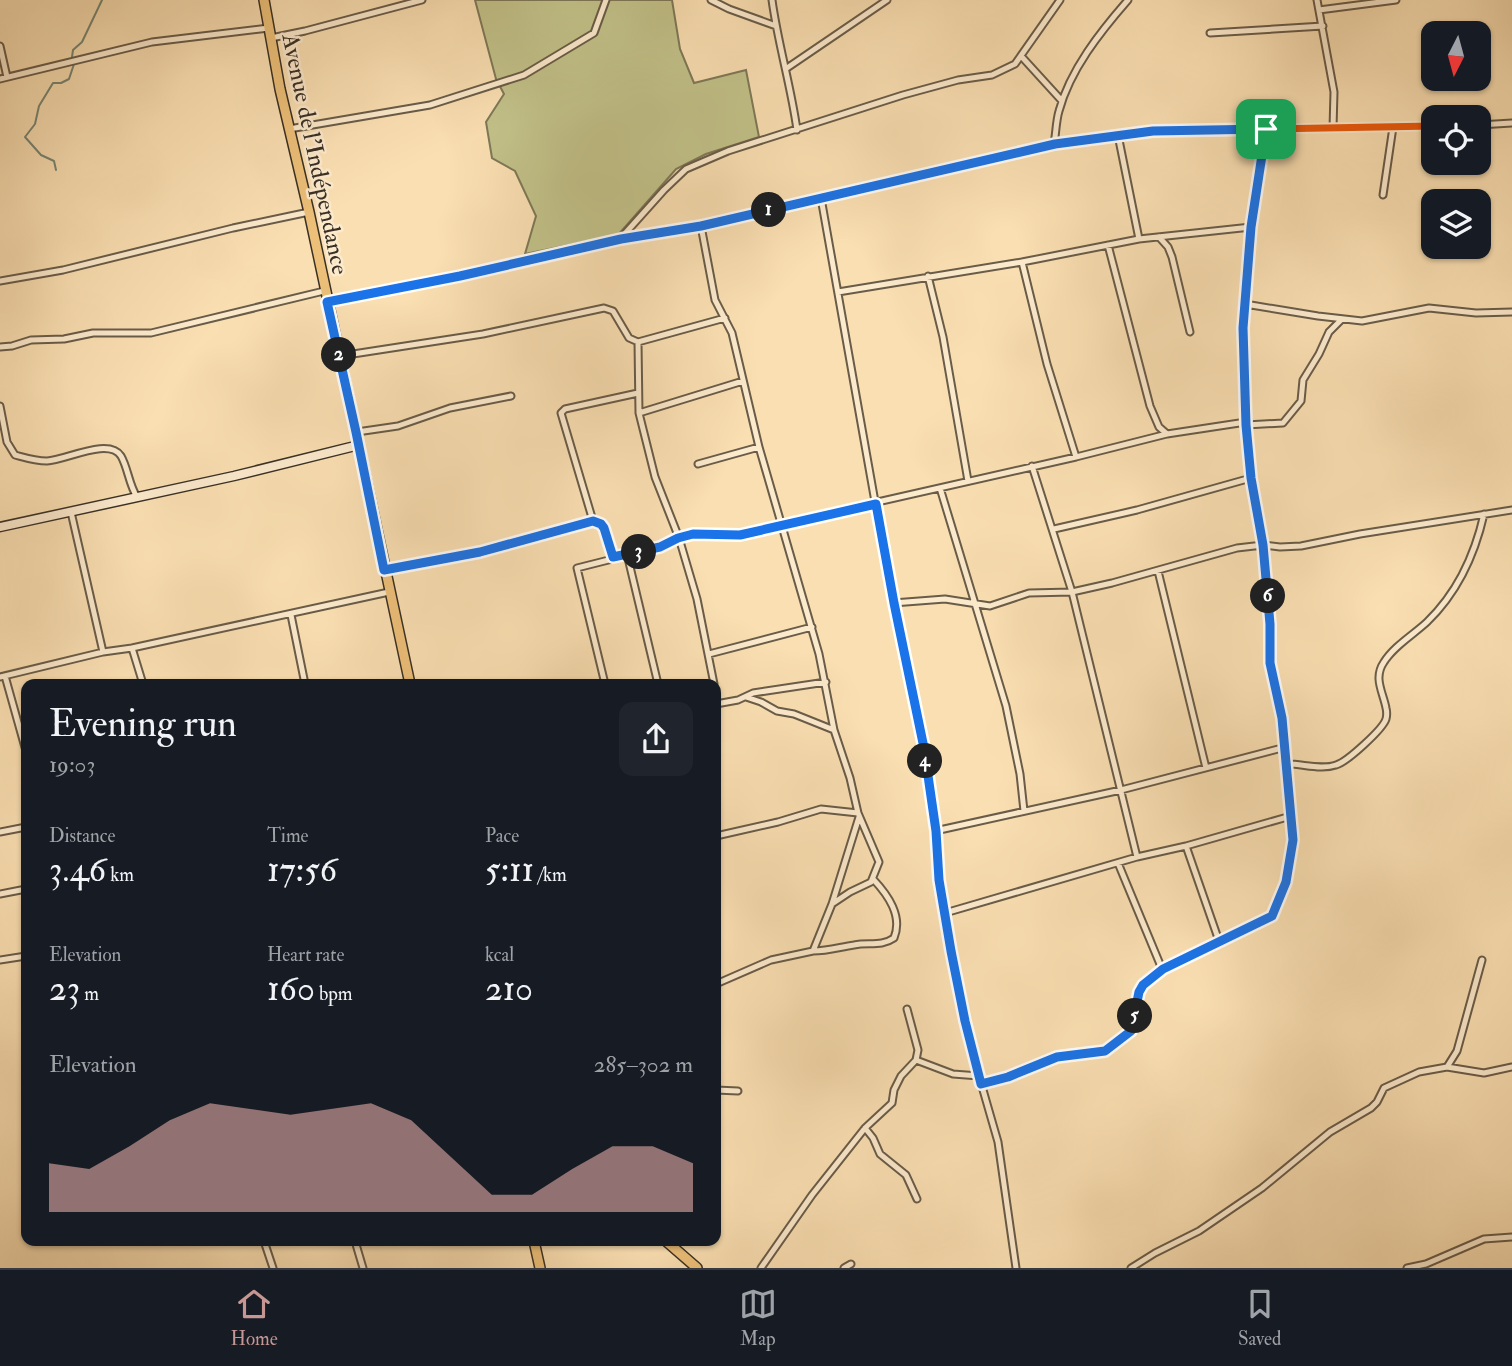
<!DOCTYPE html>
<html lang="en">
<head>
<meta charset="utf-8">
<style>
	:root { --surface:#171b24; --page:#20242c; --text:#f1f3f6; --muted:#9ea1a6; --line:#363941; --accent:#c59692 }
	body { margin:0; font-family:"IM FELL Double Pica",serif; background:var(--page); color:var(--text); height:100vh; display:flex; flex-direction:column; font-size:26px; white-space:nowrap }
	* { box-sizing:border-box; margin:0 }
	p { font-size:23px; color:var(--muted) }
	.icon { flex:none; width:38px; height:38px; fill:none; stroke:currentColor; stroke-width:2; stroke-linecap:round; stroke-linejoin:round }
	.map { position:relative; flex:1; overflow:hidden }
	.panel { position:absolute; left:21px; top:679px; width:700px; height:567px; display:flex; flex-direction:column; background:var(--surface); border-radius:14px; box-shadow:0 2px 5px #0004 }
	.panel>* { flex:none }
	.needle { width:46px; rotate:186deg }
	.fabs { position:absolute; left:1421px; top:21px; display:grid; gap:14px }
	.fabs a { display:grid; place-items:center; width:70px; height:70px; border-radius:14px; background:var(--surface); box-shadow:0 2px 5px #0004; font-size:35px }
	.pin { position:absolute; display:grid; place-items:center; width:60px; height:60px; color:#fff; margin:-30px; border-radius:14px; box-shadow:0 4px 10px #0006 }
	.km { position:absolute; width:35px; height:35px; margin:-18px; border-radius:50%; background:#222; color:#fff; font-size:19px; line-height:35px; text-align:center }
	.round { display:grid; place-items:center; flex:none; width:74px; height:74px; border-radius:14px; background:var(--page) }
	.summary { display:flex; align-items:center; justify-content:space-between; height:119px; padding:0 28px }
	h1 { font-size:38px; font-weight:600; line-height:52px }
	.stats { display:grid; grid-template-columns:repeat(3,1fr); gap:10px; height:119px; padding:7px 28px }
	.stats div { display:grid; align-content:center }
	.stats b { font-size:35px; font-weight:600 }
	.stats small { font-size:19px; font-weight:400 }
	.stats p { font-size:19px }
	.chart { height:196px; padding:14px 28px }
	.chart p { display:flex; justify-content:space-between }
	.chart svg { width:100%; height:126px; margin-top:7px; fill:var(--accent); opacity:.7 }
	.tabs { display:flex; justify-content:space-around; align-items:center; height:98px; border-top:2px solid var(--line); background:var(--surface); font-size:19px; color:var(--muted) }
	.tabs a { display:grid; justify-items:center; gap:4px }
	.tabs .selected { color:var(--accent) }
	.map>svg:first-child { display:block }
	.green { fill:#c2c189; stroke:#7e7857; stroke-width:2 }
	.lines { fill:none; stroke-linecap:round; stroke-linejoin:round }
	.stream { stroke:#768574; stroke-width:2 }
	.street-casing { stroke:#695c48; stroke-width:9 }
	.secondary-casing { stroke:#393025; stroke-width:11 }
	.primary-casing { stroke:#393025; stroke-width:12 }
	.street { stroke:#fceacd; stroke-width:5 }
	.secondary { stroke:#fceacd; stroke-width:8 }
	.primary { stroke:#edc079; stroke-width:9 }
	.cycleway-casing { stroke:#fceacd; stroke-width:11 }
	.cycleway { stroke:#e8590c; stroke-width:7 }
	.route-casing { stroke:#fff; stroke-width:14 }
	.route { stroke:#1a73e8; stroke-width:9 }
	.labels { text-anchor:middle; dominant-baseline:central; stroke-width:5; stroke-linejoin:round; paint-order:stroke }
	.street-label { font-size:24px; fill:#393025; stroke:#fceacd }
</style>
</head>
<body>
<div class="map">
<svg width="1512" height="1268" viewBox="0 0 1512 1268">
	<rect width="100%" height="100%" fill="#fadfb2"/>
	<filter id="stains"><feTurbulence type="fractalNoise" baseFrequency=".00286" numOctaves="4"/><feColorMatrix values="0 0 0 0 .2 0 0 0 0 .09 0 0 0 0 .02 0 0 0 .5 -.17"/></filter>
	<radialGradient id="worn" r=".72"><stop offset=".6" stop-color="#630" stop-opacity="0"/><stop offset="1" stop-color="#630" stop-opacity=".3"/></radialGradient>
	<path class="green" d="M475 0H672L680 49 694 83 746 70 759 137 706 154 676 169 618 235 525 254 536 216 515 171 492 158 486 122 504 94 496 79Z"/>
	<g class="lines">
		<path class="stream" d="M72 57 73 50 82 42 102 0
			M56 170 54 161 41 155 25 137 35 124 39 106 53 83H61L69 79 74 64"/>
		<defs>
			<path id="street" d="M711 0 729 9 776 26
				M772 0C778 44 791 86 797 130
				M1317 0 1334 92 1333 128
				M1319 10 1396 0
				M1210 33 1323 26
				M271 38 305 31 422 0
				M0 46 7 77
				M1021 56 1062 101
				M787 68 887 0
				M0 79 152 42 269 28
				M1479 125 1512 123
				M289 129 430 105 524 75 594 33 606 0
				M1118 135 1139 239
				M1054 144C1056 133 1056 121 1059 111 1070 70 1100 32 1128 0
				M1383 195 1393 127
				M821 198 893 603 924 748 935 831 939 880 951 952 979 1076 998 1142 1016 1268
				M701 226 715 300 732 333 759 447 819 654 834 730
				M1159 237 1168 247 1172 257 1190 332
				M621 238 664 190 686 169 728 151 903 95 958 80 992 75 1015 64 1060 0
				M1108 245 1150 406 1159 427 1167 434
				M1022 262 1047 364 1076 457
				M928 276 943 337 968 481
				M0 281 63 270 233 228 309 212
				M838 292 1022 262 1139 239 1251 227
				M327 302 460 276 621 238 701 226 1054 144 1153 131 1433 126
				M1245 304 1318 316 1362 321 1429 308 1476 313 1512 312
				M0 347 12 346 31 340 64 339 93 333H151L324 291
				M340 356 483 334 604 308 613 311 629 338 638 342 725 318
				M0 406 7 442 15 455C26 458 35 461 47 461 66 460 109 437 121 456 128 468 129 485 137 497
				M639 413 743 381
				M1246 425 1283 423 1301 401 1303 380 1319 354 1329 332 1342 319
				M357 432 398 426 450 408 511 396
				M698 464 759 447
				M1032 466 1072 592 1137 857
				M940 488 1006 706 1020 774 1024 811
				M71 512 103 652
				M593 521 561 413 565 409 638 393
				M1054 529 1137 510 1251 478
				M627 554 658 684
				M384 570 480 552 593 521 601 524 604 528 613 557
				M1158 571 1206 768
				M893 603 945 599 990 606 1029 593 1072 592 1112 583 1237 548 1263 545 1280 547 1301 546 1360 534 1512 510
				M291 615 305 684
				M132 648 143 684
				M709 654 812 627
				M5 676 26 751
				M0 677 103 652 132 648 389 592
				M605 684 577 568 660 547 679 538 655 477 639 413 638 342
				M714 684 697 599 679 538 693 534 740 535 773 529 829 513 1076 457 1167 434 1246 422
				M746 697 761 702 777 711 794 714 834 730 850 778 858 813 879 862 871 882 850 892 832 904
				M716 704 738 700 753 693 826 682
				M1288 764C1303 764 1321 770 1336 765 1347 762 1383 729 1386 719 1387 715 1387 712 1386 708 1383 692 1373 678 1384 662 1394 646 1413 635 1427 622 1457 593 1475 554 1484 514
				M935 831 1121 790 1286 747
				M0 832 26 827
				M716 836 778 822 821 809 858 813
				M1186 846 1219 941
				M1118 863 1162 969
				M0 894 26 889
				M945 913 1137 857 1186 846 1291 816
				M813 951C828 951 840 947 854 945 869 942 881 947 894 938 903 916 888 895 873 879
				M0 960 26 956
				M716 984 771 960 813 951 832 904 859 817
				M916 1060 953 1074 979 1076
				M1447 1067 1484 1073 1512 1067
				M981 1084 1008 1077 1057 1057 1105 1051 1131 1031 1139 992 1143 985 1162 969 1272 916 1286 882 1293 840 1282 718 1271 663 1270 624 1263 545 1251 478 1246 425 1243 328 1251 227 1266 129
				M716 1090 738 1091
				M865 1128 873 1138 880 1154 906 1175 917 1199
				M264 1241 273 1268
				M355 1241 363 1268
				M761 1268 812 1195 865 1128 892 1103 894 1090 901 1076 916 1060 918 1050 907 1009
				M844 1268 851 1264
				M1131 1268 1155 1253 1199 1231 1262 1188 1330 1132 1371 1108 1377 1102 1384 1088 1419 1072 1447 1067 1457 1051 1482 960
				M1407 1268 1426 1264 1484 1239 1512 1237"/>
			<path id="secondary" d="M0 527 234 476 359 445"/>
			<path id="primary" d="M264 0 280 89 309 212 410 684
				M534 1241 540 1268
				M666 1241 697 1268"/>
		</defs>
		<use href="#street" class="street-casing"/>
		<use href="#secondary" class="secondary-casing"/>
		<use href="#primary" class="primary-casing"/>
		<use href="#street" class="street"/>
		<use href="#secondary" class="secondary"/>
		<use href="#primary" class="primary"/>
		<defs>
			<path id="cycleway" d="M327 302 460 276 621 238 701 226 1054 144 1153 131 1433 126
				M981 1084 1008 1077 1057 1057 1105 1051 1131 1031 1139 992 1143 985 1162 969 1272 916 1286 882 1293 840 1282 718 1271 663 1270 624 1263 545 1251 478 1246 425 1243 328 1251 227 1266 129"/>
		</defs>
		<use href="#cycleway" class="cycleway-casing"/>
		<use href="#cycleway" class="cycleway"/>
	</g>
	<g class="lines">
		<defs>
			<path id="route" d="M1266 129 1251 227 1243 328 1246 425 1251 478 1263 545 1270 624V663L1282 718 1293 840 1286 882 1272 916 1163 969 1143 985 1139 992 1131 1031 1105 1051 1057 1057 1008 1077 981 1084 965 1021 951 951 939 880 936 831 924 748 894 603 876 504 740 535 693 534 678 538 660 547 613 557 604 528 601 524 593 521 480 552 384 570 356 432 327 302 460 276 621 239 701 226 1055 144 1153 131Z"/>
		</defs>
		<use href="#route" class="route-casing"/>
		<use href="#route" class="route"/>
	</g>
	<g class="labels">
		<g class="street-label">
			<text transform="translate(315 154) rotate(78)">Avenue de l'Indépendance</text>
		</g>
	</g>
	<rect width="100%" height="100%" filter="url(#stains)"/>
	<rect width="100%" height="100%" fill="url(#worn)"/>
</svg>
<div class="fabs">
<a><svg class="needle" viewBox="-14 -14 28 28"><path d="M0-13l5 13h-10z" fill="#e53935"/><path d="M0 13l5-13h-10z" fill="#9ea1a6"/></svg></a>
<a><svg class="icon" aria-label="locate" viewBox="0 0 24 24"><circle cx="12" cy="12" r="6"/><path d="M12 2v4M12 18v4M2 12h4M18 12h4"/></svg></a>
<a><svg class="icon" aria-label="layers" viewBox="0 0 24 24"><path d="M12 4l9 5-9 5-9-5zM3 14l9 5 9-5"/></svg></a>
</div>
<div class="pin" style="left:1266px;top:129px;background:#1e9e55"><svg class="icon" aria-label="arrive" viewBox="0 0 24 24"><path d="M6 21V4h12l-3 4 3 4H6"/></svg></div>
<b class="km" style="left:769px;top:210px">1</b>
<b class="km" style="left:339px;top:355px">2</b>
<b class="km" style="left:639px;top:552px">3</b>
<b class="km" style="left:925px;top:761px">4</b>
<b class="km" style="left:1135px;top:1016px">5</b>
<b class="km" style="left:1268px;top:596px">6</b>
<section class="panel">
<div class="summary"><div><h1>Evening run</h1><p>19:03</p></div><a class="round"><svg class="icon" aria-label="share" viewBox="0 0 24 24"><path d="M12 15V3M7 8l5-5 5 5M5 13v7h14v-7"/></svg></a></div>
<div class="stats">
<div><p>Distance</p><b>3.46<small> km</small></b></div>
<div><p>Time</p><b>17:56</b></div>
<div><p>Pace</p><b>5:11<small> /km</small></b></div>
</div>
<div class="stats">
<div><p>Elevation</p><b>23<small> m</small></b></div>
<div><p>Heart rate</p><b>160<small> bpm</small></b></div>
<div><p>kcal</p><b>210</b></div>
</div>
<div class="chart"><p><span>Elevation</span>285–302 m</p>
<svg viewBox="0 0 160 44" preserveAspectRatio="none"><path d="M0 44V27L10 29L20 21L30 12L40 6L50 8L60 10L70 8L80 6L90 12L100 25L110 38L120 38L130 29L140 21L150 21L160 27V44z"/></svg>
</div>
</section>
</div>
<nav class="tabs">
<a class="selected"><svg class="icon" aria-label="home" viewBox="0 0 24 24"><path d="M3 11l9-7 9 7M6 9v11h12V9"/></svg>Home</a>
<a><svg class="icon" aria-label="map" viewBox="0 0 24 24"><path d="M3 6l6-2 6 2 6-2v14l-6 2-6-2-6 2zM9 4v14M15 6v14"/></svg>Map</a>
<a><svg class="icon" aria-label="saved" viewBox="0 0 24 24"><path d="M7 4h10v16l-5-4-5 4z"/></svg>Saved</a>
</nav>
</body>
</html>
